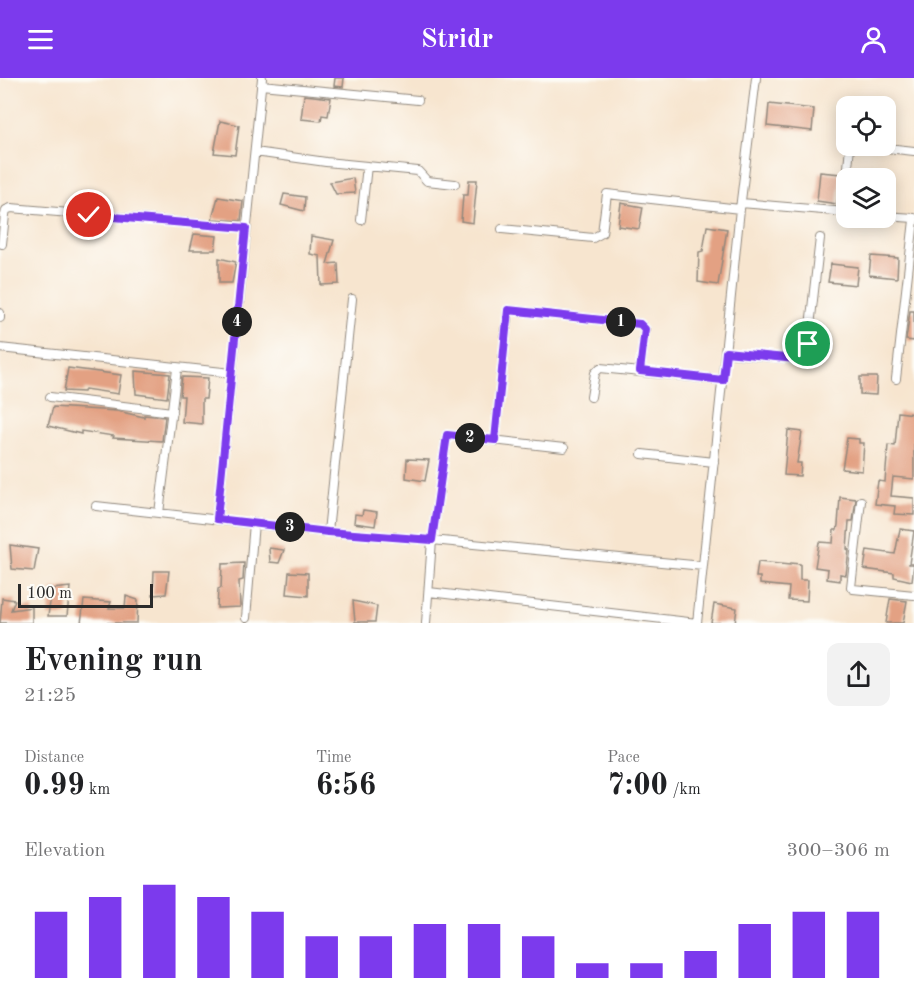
<!DOCTYPE html>
<html lang="en">
<head>
<meta charset="utf-8">
<style>
	:root { --surface:#fff; --page:#f2f2f2; --text:#202124; --muted:#757577; --accent:#7c3aed }
	body { margin:0; font-family:"Old Standard TT",serif; background:var(--page); color:var(--text); height:100vh; display:flex; flex-direction:column; font-size:22px; white-space:nowrap }
	* { box-sizing:border-box; margin:0 }
	p { font-size:20px; color:var(--muted) }
	.icon { flex:none; width:33px; height:33px; fill:none; stroke:currentColor; stroke-width:2; stroke-linecap:round; stroke-linejoin:round }
	.map { position:relative; height:545px; overflow:hidden }
	.sheet { display:flex; flex-direction:column; background:var(--surface); flex:1 }
	.sheet>* { flex:none }
	.tools { position:absolute; left:836px; top:18px; display:grid; gap:12px }
	.tools a { display:grid; place-items:center; width:60px; height:60px; border-radius:12px; background:var(--surface); box-shadow:0 3px 15px #0003; font-size:30px }
	.scale { position:absolute; left:18px; bottom:15px; width:135px; box-sizing:border-box; padding-left:6px; border:3px solid #2b2b2b; border-top:0; font-size:16px; line-height:21px; white-space:nowrap; color:#2b2b2b; -webkit-text-stroke:4px #fdfcf7; paint-order:stroke }
	.pin { position:absolute; display:grid; place-items:center; width:51px; height:51px; color:#fff; margin:-26px; border:3px solid #fff; border-radius:50%; box-shadow:0 2px 6px #0007 }
	.km { position:absolute; width:30px; height:30px; margin:-15px; border-radius:50%; background:#222; color:#fff; font-size:16px; line-height:30px; text-align:center }
	.round { display:grid; place-items:center; flex:none; width:63px; height:63px; border-radius:12px; background:var(--page) }
	.headline { display:flex; align-items:center; justify-content:space-between; height:102px; padding:0 24px }
	h1 { font-size:33px; font-weight:600; line-height:45px }
	.figures { display:grid; grid-template-columns:repeat(3,1fr); gap:9px; height:102px; padding:6px 24px }
	.figures div { display:grid; align-content:center }
	.figures b { font-size:30px; font-weight:600 }
	.figures small { font-size:16px; font-weight:400 }
	.figures p { font-size:16px }
	.chart { height:168px; padding:12px 24px }
	.chart p { display:flex; justify-content:space-between }
	.chart svg { width:100%; height:108px; margin-top:6px; stroke:var(--accent); stroke-width:6 }
	header { display:flex; justify-content:space-between; align-items:center; height:78px; padding:0 24px; background:var(--accent); color:#fff; font-size:27px; font-weight:600 }
	.map>svg:first-child { display:block }
	.building { fill:#e3a183 }
	.lines { fill:none; stroke-linecap:round; stroke-linejoin:round }
	.minor-casing { stroke:#91887d; stroke-width:10 }
	.minor { stroke:#fff; stroke-width:8 }
	.route-casing { stroke:#fff; stroke-width:12 }
	.route { stroke:#7c3aed; stroke-width:8 }
</style>
</head>
<body>
<header><svg class="icon" aria-label="menu" viewBox="0 0 24 24"><path d="M4 6h16M4 12h16M4 18h16"/></svg>Stridr<svg class="icon" aria-label="person" viewBox="0 0 24 24"><circle cx="12" cy="8" r="4"/><path d="M4 21q1-7 8-7t8 7"/></svg></header>
<div class="map">
<svg width="914" height="545" viewBox="0 0 914 545">
	<rect width="100%" height="100%" fill="#fdfcf7"/>
	<filter id="ink" filterUnits="userSpaceOnUse"><feTurbulence type="fractalNoise" baseFrequency=".0167" numOctaves="2"/><feDisplacementMap in="SourceGraphic" scale="12" xChannelSelector="R" yChannelSelector="G"/><feConvolveMatrix kernelMatrix="1 2 1 2 8 2 1 2 1" color-interpolation-filters="sRGB"/></filter>
	<filter id="wash" filterUnits="userSpaceOnUse"><feTurbulence type="fractalNoise" baseFrequency=".008" numOctaves="4" result="noise"/><feDisplacementMap in="SourceGraphic" scale="24" xChannelSelector="R" yChannelSelector="G"/><feGaussianBlur stdDeviation="1.35" result="paint"/><feColorMatrix in="noise" values="0 0 0 0 0 0 0 0 0 0 0 0 0 0 0 0 0 1.4 0 .05"/><feComposite in="paint" operator="in"/></filter>
	<g filter="url(#wash)">
		<rect width="100%" height="100%" fill="#f7e5cf"/>
		<g id="blocks">
			<path class="building" d="M335 0H344L343 9 334 8Z
				M304 17 331 20 328 38 322 37 321 43 301 41Z
				M769 26 814 31 812 53 767 48Z
				M220 43 239 47 235 77 214 75Z
				M820 94 841 96 837 126 817 123Z
				M353 100 355 115 336 116 330 104Z
				M469 102H477L473 145 461 143 463 117H468Z
				M284 116 305 119 304 133 281 127Z
				M218 119 243 123 241 143 212 141Z
				M621 125 643 129 639 151 618 148Z
				M707 148 727 151 718 207 698 204 699 174 703 173Z
				M194 156 217 158 215 172H190Z
				M311 158 334 162 327 186 338 185 339 206 321 207 320 178 310 176Z
				M871 178 898 180 897 200 869 197Z
				M219 180 236 184 232 205H219Z
				M831 186 858 189 856 207 828 204Z
				M910 233H914V263L906 262Z
				M68 290 121 297 118 316 85 311 84 314 64 313Z
				M135 293 170 296 167 320 136 316Z
				M182 299 208 300 206 321H202V346L182 344 184 318H180Z
				M860 299H877L876 317 860 316Z
				M53 329 117 333 144 339V337L165 339 162 363 113 360 114 358 81 353V356L48 348Z
				M898 334 914 336V401L893 399 891 418 914 420V437L894 436 895 428 875 426 878 403 885 404 888 367 895 368Z
				M788 352 802 354 797 385H801L800 398 784 397Z
				M847 360 859 361V365H864L862 393 842 391Z
				M407 381 429 382 425 403 406 400Z
				M840 419 856 421 853 443H849L847 471 849 472 846 497 840 496V503L827 501 828 491 815 489 819 464 833 465 834 452H837L838 447Z
				M363 432 377 434 375 448 354 445 355 436 362 437Z
				M900 451 914 453 909 486H914L912 503 894 499V495L864 491 867 472 895 476Z
				M10 467 38 471 34 493 12 491Z
				M269 470 284 472 279 485 270 484Z
				M758 484 790 487V485L800 486V502H808L807 523 788 522 789 509 760 506V499H756Z
				M244 485 243 502 239 503 240 529 217 530 218 511 221 510 222 486Z
				M154 493H169L166 516 153 517Z
				M289 494 308 495V518L287 516Z
				M70 509 67 538H48L52 511Z
				M126 518 138 522 137 545H81L84 522 111 524 109 530H125Z
				M2 520 15 522 11 532 32 529V545H0Z
				M890 521 907 523 903 545H886Z
				M353 523 377 528 375 544H355Z
				M714 526 737 530 735 545H711Z"/>
		</g>
	</g>
	<g filter="url(#ink)">
		<use href="#blocks" fill-opacity="0" stroke="#91887d" stroke-width="1.5"/>
		<g class="lines">
			<defs>
				<path id="minor" d="M261 7 418 22
					M869 68 914 73
					M255 74 326 84 418 93 427 103 455 106
					M847 100 850 68
					M741 125 846 134
					M844 134 846 110
					M885 138 914 140
					M361 142 367 88
					M502 151 593 160 602 155 607 116 740 131
					M2 166 5 137 6 132 11 130 246 150
					M0 240V235
					M0 270 232 295
					M726 275 797 281 804 278 808 266 820 160
					M896 301 914 142
					M50 319 172 334
					M591 319 595 295 600 290 723 302
					M495 362 508 232 640 246 645 251 640 293
					M642 376 714 384
					M861 423 851 509 853 511 914 517
					M96 428 328 454 432 462 703 488
					M159 435 177 291
					M217 441 262 0
					M328 454 352 221
					M429 514 697 545 740 131 756 0
					M246 540 254 445
					M426 545 432 462 447 357 564 370"/>
			</defs>
			<use href="#minor" class="minor-casing"/>
			<use href="#minor" class="minor"/>
		</g>
	</g>
	<g class="lines" filter="url(#ink)">
		<defs>
			<path id="route" d="M89 137 246 150 217 441 328 454 432 462 447 357 495 362 508 232 640 246 645 251 640 293 723 302 726 274 796 281 804 278 808 266"/>
		</defs>
		<use href="#route" class="route-casing"/>
		<use href="#route" class="route"/>
	</g>
</svg>
<div class="tools">
<a><svg class="icon" aria-label="locate" viewBox="0 0 24 24"><circle cx="12" cy="12" r="6"/><path d="M12 2v4M12 18v4M2 12h4M18 12h4"/></svg></a>
<a><svg class="icon" aria-label="layers" viewBox="0 0 24 24"><path d="M12 4l9 5-9 5-9-5zM3 14l9 5 9-5"/></svg></a>
</div>
<div class="scale">100 m</div>
<div class="pin" style="left:808px;top:266px;background:#1e9e55"><svg class="icon" aria-label="arrive" viewBox="0 0 24 24"><path d="M6 21V4h12l-3 4 3 4H6"/></svg></div>
<div class="pin" style="left:89px;top:137px;background:#d93025"><svg class="icon" aria-label="check" viewBox="0 0 24 24"><path d="M5 12l5 5 9-10"/></svg></div>
<b class="km" style="left:621px;top:244px">1</b>
<b class="km" style="left:470px;top:360px">2</b>
<b class="km" style="left:290px;top:449px">3</b>
<b class="km" style="left:237px;top:244px">4</b>
</div>
<section class="sheet">
<div class="headline"><div><h1>Evening run</h1><p>21:25</p></div><a class="round"><svg class="icon" aria-label="share" viewBox="0 0 24 24"><path d="M12 15V3M7 8l5-5 5 5M5 13v7h14v-7"/></svg></a></div>
<div class="figures">
<div><p>Distance</p><b>0.99<small> km</small></b></div>
<div><p>Time</p><b>6:56</b></div>
<div><p>Pace</p><b>7:00<small> /km</small></b></div>
</div>
<div class="chart"><p><span>Elevation</span>300–306 m</p>
<svg viewBox="0 0 160 44" preserveAspectRatio="none"><path d="M5 44V17M15 44V11M25 44V6M35 44V11M45 44V17M55 44V27M65 44V27M75 44V22M85 44V22M95 44V27M105 44V38M115 44V38M125 44V33M135 44V22M145 44V17M155 44V17"/></svg>
</div>
</section>
</body>
</html>
